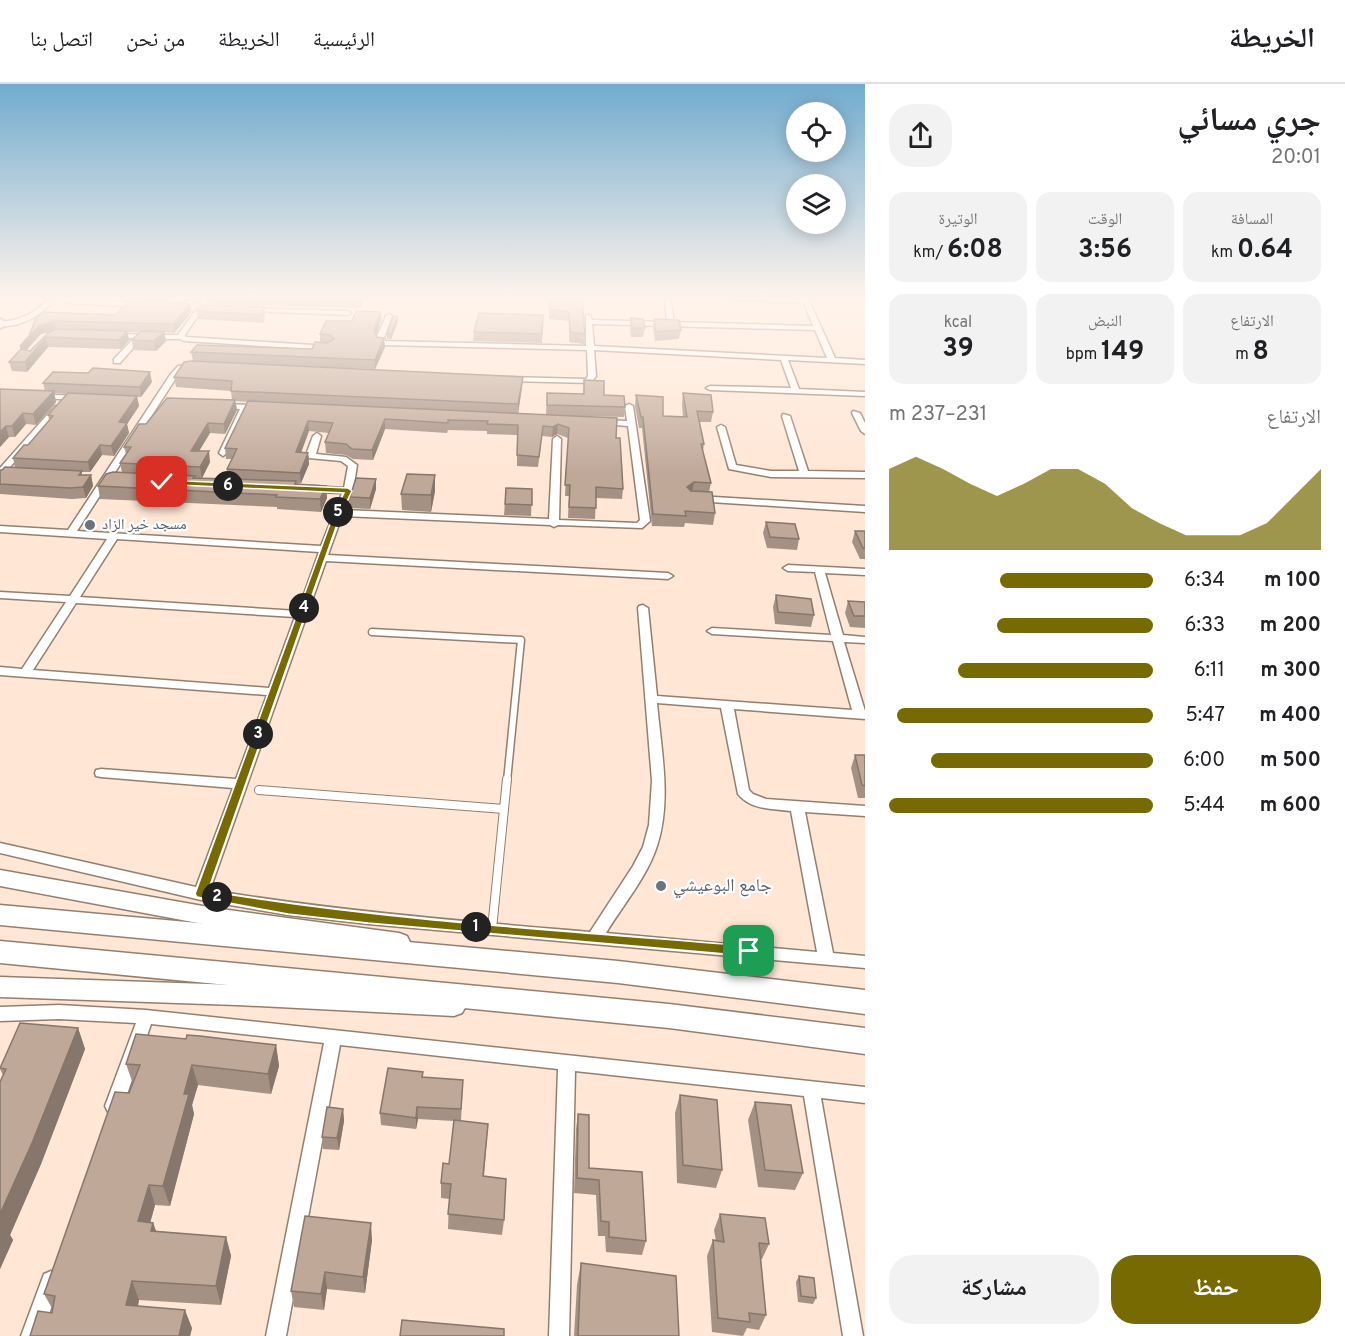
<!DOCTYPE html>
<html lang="ar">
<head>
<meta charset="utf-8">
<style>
	:root { --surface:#fff; --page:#f2f2f2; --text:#202124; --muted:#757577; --line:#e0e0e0; --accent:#776a02 }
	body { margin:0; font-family:Overpass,"Noto Naskh Arabic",sans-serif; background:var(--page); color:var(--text); direction:rtl; height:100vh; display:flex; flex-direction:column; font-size:22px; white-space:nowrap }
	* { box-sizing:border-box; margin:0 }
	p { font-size:20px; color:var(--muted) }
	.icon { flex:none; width:33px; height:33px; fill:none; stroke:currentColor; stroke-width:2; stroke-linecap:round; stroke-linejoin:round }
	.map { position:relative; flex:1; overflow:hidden; direction:ltr }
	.panel { display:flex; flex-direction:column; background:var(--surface); width:480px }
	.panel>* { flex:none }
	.tools { position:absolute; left:786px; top:18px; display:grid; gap:12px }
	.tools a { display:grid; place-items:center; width:60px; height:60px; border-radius:50%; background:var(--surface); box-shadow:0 3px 15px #0003; font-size:30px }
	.pin { position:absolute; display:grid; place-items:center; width:51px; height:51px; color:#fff; margin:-26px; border-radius:12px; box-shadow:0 3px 9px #0006 }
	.km { position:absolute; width:30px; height:30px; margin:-15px; border-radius:50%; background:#222; color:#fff; font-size:16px; line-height:30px; text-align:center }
	.round { display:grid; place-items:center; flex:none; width:63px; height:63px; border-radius:24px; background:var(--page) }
	.headline { display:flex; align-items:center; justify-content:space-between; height:102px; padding:0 24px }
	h1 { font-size:33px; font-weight:700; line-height:45px }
	.figures { display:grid; grid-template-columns:repeat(3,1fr); gap:9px; height:102px; padding:6px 24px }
	.figures div { display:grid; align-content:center; border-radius:15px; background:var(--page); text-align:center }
	.figures b { font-size:26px; font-weight:700 }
	.figures small { font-size:16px; font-weight:400 }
	.figures p { font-size:16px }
	.chart { height:168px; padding:12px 24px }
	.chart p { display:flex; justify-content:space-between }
	.chart svg { width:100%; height:108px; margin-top:6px; fill:var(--accent); opacity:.7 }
	.primary-button { display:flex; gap:12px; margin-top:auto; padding:12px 24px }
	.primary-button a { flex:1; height:69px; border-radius:24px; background:var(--accent); color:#fff; font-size:24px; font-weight:700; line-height:69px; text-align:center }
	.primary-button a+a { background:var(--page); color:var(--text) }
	ul { padding:0 24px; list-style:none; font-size:20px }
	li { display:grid; grid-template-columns:96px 72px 1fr; align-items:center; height:45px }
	li i { height:15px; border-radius:8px; background:var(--accent) }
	header { display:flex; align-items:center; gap:36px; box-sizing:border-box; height:84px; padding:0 30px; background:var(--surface); border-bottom:2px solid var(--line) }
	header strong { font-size:28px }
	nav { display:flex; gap:33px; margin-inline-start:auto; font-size:21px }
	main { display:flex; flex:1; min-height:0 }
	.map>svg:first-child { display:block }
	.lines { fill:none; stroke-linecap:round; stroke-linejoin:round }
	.service-far1-casing { stroke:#947f6f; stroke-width:9 }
	.service-casing { stroke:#947f6f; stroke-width:10 }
	.minor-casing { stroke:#947f6f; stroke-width:3 }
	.secondary-casing { stroke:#947f6f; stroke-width:4 }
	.primary-casing { stroke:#947f6f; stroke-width:3 }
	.motorway-casing { stroke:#947f6f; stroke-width:3 }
	.service-far1 { stroke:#fff; stroke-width:6 }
	.service { stroke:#fff; stroke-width:8 }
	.minor { fill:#fff; fill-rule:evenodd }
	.secondary { fill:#fff; fill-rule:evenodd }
	.primary { fill:#fff; fill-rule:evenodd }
	.motorway { fill:#fff; fill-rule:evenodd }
	.wall { fill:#a59084; fill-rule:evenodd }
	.shaded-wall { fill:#86766b }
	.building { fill:#c0a899; stroke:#86766b; stroke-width:1.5 }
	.route { fill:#776a02; stroke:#fff; stroke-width:1.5 }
	.worship-dot { fill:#6b7280; stroke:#fff; stroke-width:2 }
	.labels { text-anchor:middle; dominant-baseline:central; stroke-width:4.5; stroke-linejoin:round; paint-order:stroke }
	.far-worship-label { font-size:15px; fill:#5b616d; stroke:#fff; text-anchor:start }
	.worship-label { font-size:18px; fill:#5b616d; stroke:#fff; text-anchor:start }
</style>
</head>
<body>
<header>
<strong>الخريطة</strong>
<nav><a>الرئيسية</a><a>الخريطة</a><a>من نحن</a><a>اتصل بنا</a></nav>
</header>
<main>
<section class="panel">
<div class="headline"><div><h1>جري مسائي</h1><p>20:01</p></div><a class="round"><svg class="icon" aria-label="share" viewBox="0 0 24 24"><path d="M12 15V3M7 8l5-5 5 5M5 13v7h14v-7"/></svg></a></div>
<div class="figures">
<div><p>المسافة</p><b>0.64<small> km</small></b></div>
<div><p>الوقت</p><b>3:56</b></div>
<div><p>الوتيرة</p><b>6:08<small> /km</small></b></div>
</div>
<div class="figures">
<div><p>الارتفاع</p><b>8<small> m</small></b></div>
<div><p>النبض</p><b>149<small> bpm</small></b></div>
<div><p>kcal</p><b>39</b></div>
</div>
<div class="chart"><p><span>الارتفاع</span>231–237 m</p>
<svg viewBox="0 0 160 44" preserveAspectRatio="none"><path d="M0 44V11L10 6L20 11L30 17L40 22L50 17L60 11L70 11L80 17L90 27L100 33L110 38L120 38L130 38L140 33L150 22L160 11V44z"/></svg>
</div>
<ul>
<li><b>100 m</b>6:34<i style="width:58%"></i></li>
<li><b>200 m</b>6:33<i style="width:59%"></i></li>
<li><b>300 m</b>6:11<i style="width:74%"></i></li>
<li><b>400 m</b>5:47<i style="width:97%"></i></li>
<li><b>500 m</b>6:00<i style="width:84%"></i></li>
<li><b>600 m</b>5:44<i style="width:100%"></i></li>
</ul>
<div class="primary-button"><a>حفظ</a><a>مشاركة</a></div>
</section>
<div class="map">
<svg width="865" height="1252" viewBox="0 0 865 1252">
	<rect width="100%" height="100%" fill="#ffe6d5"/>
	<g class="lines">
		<defs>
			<path id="service-far1" d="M372 548 521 556 507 697"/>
			<path id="service" d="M259 706 504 725
				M492 845 507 695"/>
			<path id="minor" d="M49 214H56C41 231 24 243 0 242V238C21 236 34 230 49 214Z
				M63 214 141 219 144 221 141 223 67 219Z
				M193 214H200C192 222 182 228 171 222 178 217 183 222 193 214Z
				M204 214H210L185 251 186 253 328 262 332 264 328 266 184 257 180 255H141L120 279H114V275L134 254H111V250L178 251Z
				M667 214H673L671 217 674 238 813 242 804 219 732 216 729 214H808L835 274 865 276V280L788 276 799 305 865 308V312L710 306 706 304 710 302 791 304 781 276 594 266 596 292 591 299 506 297H503V293L586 295 588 292 587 266 382 261H379L376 254 386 232 389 230 392 232 384 254 385 257 586 262V231H590L592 236 667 238 665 217ZM592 240 815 246 827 274 594 262Z
				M249 224 348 227 351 229 348 231 247 227 246 226Z
				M195 280H198V284L183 286 176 294 77 447 321 462 342 409 311 408 306 405 311 402 344 404 348 382 341 377 309 374 307 368 313 352 317 349 321 352 316 370 346 373 357 381 353 407 344 426 549 435 553 355 557 352 561 355 559 436 637 439 640 436 628 342 602 340 598 338 602 336 627 337 625 322 629 320 633 322 650 437 642 444 558 441 554 443 550 441 342 432 328 471 668 489 673 492 668 495 326 477 210 806C336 827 463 837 590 848L633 782 643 763 649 741 652 697 638 524 639 522 643 521 648 524 657 612 852 626 833 557 712 550 707 547 712 544 831 551 815 488 788 487 783 484 788 481 865 485V491L825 489 843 551 865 553V559L844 558 865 627V635L734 625 749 706 753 710 766 715 865 722V732L805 728 833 869 865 872V884L368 840 288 831 201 816 0 769V759L196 803 233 704 101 693 96 692 95 689 96 686 101 685 236 695 267 611 0 591V583L22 585 66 518 0 514V508L70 512 107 455 0 448V442L68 446 170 291 178 282ZM117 455 319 468 298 527 80 513ZM76 519 295 533 269 604 33 586ZM657 619 721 624 738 710C751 726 773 725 791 727L817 868 606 849C623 821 647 793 657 762 672 717 661 665 657 619Z
				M36 310 79 312 83 314 79 316 39 314H36Z
				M219 320 261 321 265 323 261 325H248L227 369 223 372 219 369 240 325 222 324H219Z
				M55 322 62 324 4 390H0V384Z
				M853 327 860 329 865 339V350L861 347 852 329Z
				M783 330 790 332 808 387 865 388V394L771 393 729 385 717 343 721 341 725 343 736 381 771 387H799L782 332Z
				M698 412 865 422V428L695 417 693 415Z
				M59 921 146 926 865 1003V1019L821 1014 863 1252H843L804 1012 575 987 569 1252H549L558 985 340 961 286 1252H266L324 959 151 940 123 1022 120 1028 114 1030 108 1028 105 1022 136 939 59 935 0 937V923Z
				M51 1187 58 1190 61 1197 41 1252H21L44 1190Z"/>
			<path id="secondary" d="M0 235 5 238V242L0 244Z"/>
			<path id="primary" d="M0 786 214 824 399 849 407 852 410 858 407 864 399 867 214 842 0 802Z
				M0 893 237 901 454 912 462 915 466 922 462 929 454 932 237 921 0 913Z"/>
			<path id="motorway" d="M0 821 618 877 865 906V930L618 899 0 841Z
				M0 857 669 920 865 944V970L669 944 0 879Z"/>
		</defs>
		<use href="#service-far1" class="service-far1-casing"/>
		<use href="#service" class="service-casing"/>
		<use href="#minor" class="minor-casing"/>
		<use href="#secondary" class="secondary-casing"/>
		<use href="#primary" class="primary-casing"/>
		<use href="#motorway" class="motorway-casing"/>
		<use href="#service-far1" class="service-far1"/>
		<use href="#service" class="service"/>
		<use href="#minor" class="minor"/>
		<use href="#secondary" class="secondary"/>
		<use href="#primary" class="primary"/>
		<use href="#motorway" class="motorway"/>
	</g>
	<path class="wall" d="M137 214H176L173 217 137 216Z
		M208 214H364L360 224 209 220Z
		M549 214H582L585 250 584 260 569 258V237L549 235Z
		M190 220 191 229 174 249 164 248 166 257 156 267 133 266 132 256 141 248H127L129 256 121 265 48 263 27 288 12 287 9 278 21 265 20 262 29 252 36 234 116 231ZM51 248 30 267 26 266 41 250Z
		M197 227 265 230 264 239 198 235Z
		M543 231 542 259 473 257 474 248Z
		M631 234 645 244 643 253H631L630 243Z
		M654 235 681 246 679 255 655 257 653 244Z
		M381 236 376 251 385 263 375 285 314 283 523 293 522 303 518 329 546 331 547 309 583 310 584 296 604 311 625 323 624 333 577 332 616 354 623 405 622 415 596 414 595 435 568 434 569 412H565L568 354 557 350 552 353 542 352 538 383 517 382V351L487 350V347L448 346 447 349 385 345 373 376 353 375 346 371 326 369 325 358 329 349 309 347 301 369H308L309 380 301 399 296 400 326 402 327 414 321 428 277 425V423L100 415 98 402 122 388 120 379 126 370 124 363 146 340 232 316 231 307 176 303 174 293 193 277 191 268 312 265 320 259V250ZM235 317 248 318 225 364 226 375H232L227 385 228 395 195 394H202L210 378 199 367 210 349 225 350 237 326Z
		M398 237 391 255H387V250Z
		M152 298 141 313H137L139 322 127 340 129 349 114 372 102 371 90 388H82V391H91L93 402 86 414 72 415 0 410V386L15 384 13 374 28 361 49 336 48 331 67 310 54 309 56 318 36 341 26 340 15 353H9L0 363V305L45 307 43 299Z
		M683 309 713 328 711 338H699L704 360 703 367 711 399 709 408 715 429 713 441 685 439 684 443 652 442 642 344H639L635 322 636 311 663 332 683 333 682 320Z
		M435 391V407L431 428 402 426 401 410Z
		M506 404 532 405 531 432 504 431Z
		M376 405 370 425 350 424V413Z
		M766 438 799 455 797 466 767 464 763 449Z
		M855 447H865V475H860L852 458Z
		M776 511 814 531 811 543 775 540 773 523Z
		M848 517 865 518V544L850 543 845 529Z
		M855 671H865V714H858L851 684Z
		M78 944 85 965 41 1080 10 1151 13 1156 0 1185 3 991 0 985Z
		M186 955 276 961 279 982 271 1010 198 1001 192 1021 194 1030 170 1122 155 1121 150 1139H153L156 1147 226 1153 231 1172 221 1221 139 1216 138 1222 192 1244 190 1252H30L52 1229 53 1226 44 1210 133 1000 126 980Z
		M423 993 463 996 461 1037 488 1040 484 1092 504 1136 502 1151 448 1145 449 1115 441 1114V1099L449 1080 454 1037 418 1035 416 1045 381 1041 380 1029Z
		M680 1011 722 1086 716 1104 677 1099 675 1029Z
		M755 1018 803 1089 795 1106 758 1103 748 1036Z
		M343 1025 344 1037 339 1066 323 1065 322 1053Z
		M578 1030 589 1084 646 1157 642 1171 606 1168 605 1152H598L596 1111 574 1109 576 1045Z
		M720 1130 769 1160 762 1175H761L766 1231 759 1246 747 1244 743 1252 712 1248 707 1172 713 1156 716 1157 714 1146Z
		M372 1156 365 1209 327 1205 324 1226 294 1223 291 1207Z
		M581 1179 679 1252H574L577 1201Z
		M799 1192 816 1214 813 1220 798 1218 796 1198Z"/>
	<path class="shaded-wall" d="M360 214H364L360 224 359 216Z
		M190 220 191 229 174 249 173 240Z
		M381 228V236L374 255V246Z
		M398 233V237L391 255V250Z
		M54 237 56 246 41 250 22 271 20 262 39 242Z
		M127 247 129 256 121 265 119 256Z
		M164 248 166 257 156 267 154 257Z
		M46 253 48 263 27 288 25 278Z
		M384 254 385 263 375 285V276Z
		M150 288 152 298 141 313 140 303Z
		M523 293 522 303 518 330V320Z
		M54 307 56 318 36 341 33 330Z
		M137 312 139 322 127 340 129 349 114 372 111 362 119 338Z
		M235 316 237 326 225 350 224 340Z
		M23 329 26 340 15 353 12 342Z
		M385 335V345L373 376 372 366Z
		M308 337 309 347 297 379 296 368Z
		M208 339 210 349 193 377 191 367Z
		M558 340 557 350 552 353 553 343Z
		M6 342 9 353 0 363V348Z
		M100 361 102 371 90 388 88 378Z
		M209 367 210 378 202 394 200 383Z
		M308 369 309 380 301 399 300 389Z
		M91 391 93 402 86 414 83 403Z
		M435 391V407L431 428V411Z
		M376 395V405L370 425V414Z
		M694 398 692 409 687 403Z
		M326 402 327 414 321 428 320 415Z
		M78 944 85 965 41 1080 10 1151 13 1156 0 1185V1130Z
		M276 961 279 982 271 1010 268 990Z
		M192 981 198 1001 192 1021 194 1030 170 1122 163 1102 184 1010Z
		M417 1023 418 1035 416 1045V1034Z
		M343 1025 344 1037 339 1066 337 1054Z
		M149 1101 155 1121 145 1157 138 1137Z
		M153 1139 160 1158 151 1147Z
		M371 1139 372 1156 365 1209 363 1193Z
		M226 1153 231 1172 221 1221 216 1202Z
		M325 1188 327 1205 324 1226 321 1210Z
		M132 1197 139 1216 134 1239 126 1221Z
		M185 1226 192 1244 190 1252H179Z"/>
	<path class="building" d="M295 214H360L359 216Z
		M550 214H582L585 250 570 248 569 228 549 225Z
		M130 216 190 220 173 240 54 237 39 242 20 262 29 252 36 234 43 228 116 231Z
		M202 221 264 223 263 231 197 227Z
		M356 227 381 228 374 246 377 253 384 254 375 276 191 268 197 261 312 265 315 258 327 259 334 255 331 251 320 250 326 237H352Z
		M479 229 543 231 542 250 474 248Z
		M393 232 398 233 391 250H387Z
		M631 234 643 235 645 244H632Z
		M654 235 679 236 681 246 656 248Z
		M56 245 127 247 119 256 46 253 25 278H9L21 265 30 267 48 249Z
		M141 247 164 248 154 257 132 256Z
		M192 277 523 293 518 320 231 307 232 297 174 293 184 278Z
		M93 284 150 288 140 303 43 299 53 288 88 289Z
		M584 296 604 297V311L624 312 625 323 547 321V309L584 310Z
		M0 305 54 307 33 330 23 329 12 342H6L0 348Z
		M68 309 137 312 119 338 127 339 111 362 100 361 88 378 13 374 24 361H28L53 332 48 331Z
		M683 309 711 311 713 328 697 327 704 360H701L711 399 694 398 687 403 691 407 712 408 715 429 685 427 686 432 653 430 643 333H641L636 311 663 313V332L687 333Z
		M167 314 235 316 224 340 208 339 191 367H209L200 383 120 379 131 363H124L139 340H146Z
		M248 317 617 334 616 354H620L623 405 596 403V424L569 423 570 401H565L569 344 558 340 553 343 543 342 539 373 517 371 518 341 487 340 488 337 448 336V339L385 335 372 366 352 365 346 360 325 358 333 339 308 337 296 368 308 369 300 389 227 385 237 365 225 364Z
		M5 383 82 387 79 391H91L83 403 70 404 0 400V386H2Z
		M113 388 195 392 193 394 296 397 295 400 326 402 320 415 276 413 277 411 98 402 106 390Z
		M407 390 435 391 431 411 401 410Z
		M356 394 376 395 370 414 350 413Z
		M506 404 532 405V421L505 420Z
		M766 438 795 440 799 455 770 453Z
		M855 447H865V464H863Z
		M776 511 811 515 814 531 778 528Z
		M848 517 865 518V532H854Z
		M855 671H865V702L862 701Z
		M20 939 78 944 32 1059 0 1130V998L6 985 0 984Z
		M136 950 186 955 187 951 200 952 276 961 268 990 192 981 184 1010H189L163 1102 149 1101 138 1137 153 1139 151 1147 226 1153 216 1202 132 1197 126 1221 185 1226 179 1252H30L38 1227 52 1229 55 1212 44 1210 115 1008 129 1009 140 981 126 980Z
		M388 984 423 988 422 993 463 996 461 1025 417 1023 416 1034 380 1029Z
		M680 1011 717 1016 722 1086 683 1081Z
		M755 1018 791 1021 803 1089 765 1086Z
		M327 1023 343 1025 337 1054 322 1053Z
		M578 1030 589 1031V1084L642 1088 646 1157 609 1153V1138L601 1137 599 1096 577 1094Z
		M454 1036 488 1040 483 1092 506 1095 504 1136 448 1130 451 1100 441 1099 443 1079 449 1080Z
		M720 1130 765 1134 769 1160 759 1159 766 1231 749 1229 750 1238 718 1234 713 1156 724 1158Z
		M305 1132 371 1139 363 1193 325 1188 321 1210 291 1207Z
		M581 1179 676 1192 679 1252H578Z
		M799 1192 814 1194 816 1214 801 1212Z
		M402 1236 504 1245V1252H400Z"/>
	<linearGradient id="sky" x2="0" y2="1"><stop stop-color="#71abce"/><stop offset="0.55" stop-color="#fff4ec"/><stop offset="1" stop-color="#fff4ec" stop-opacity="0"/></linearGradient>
	<rect width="865" height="389" fill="url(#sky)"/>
	<path class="route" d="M162 396 348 404 352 407 341 429 208 807C387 837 568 847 749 862L755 867 753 871 749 872 368 839 288 830 197 813 195 810 334 429 344 409 159 400Z"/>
	<g class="worship-dot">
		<circle cx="90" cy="441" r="6"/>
		<circle cx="661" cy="802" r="6"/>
	</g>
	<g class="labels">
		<g class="far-worship-label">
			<text x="102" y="441">مسجد خير الزاد</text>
		</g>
		<g class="worship-label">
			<text x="673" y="802">جامع البوعيشي</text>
		</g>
	</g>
</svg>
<div class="tools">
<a><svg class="icon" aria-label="locate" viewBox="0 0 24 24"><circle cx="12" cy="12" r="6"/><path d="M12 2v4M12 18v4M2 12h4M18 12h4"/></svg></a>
<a><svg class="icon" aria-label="layers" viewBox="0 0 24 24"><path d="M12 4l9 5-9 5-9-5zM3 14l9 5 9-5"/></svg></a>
</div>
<div class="pin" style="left:749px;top:867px;background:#1e9e55"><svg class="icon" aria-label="arrive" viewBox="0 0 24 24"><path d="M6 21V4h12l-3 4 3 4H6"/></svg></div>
<div class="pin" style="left:162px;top:398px;background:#d93025"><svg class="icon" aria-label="check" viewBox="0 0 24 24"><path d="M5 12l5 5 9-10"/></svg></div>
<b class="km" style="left:476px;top:843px">1</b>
<b class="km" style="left:217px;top:813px">2</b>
<b class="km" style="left:258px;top:650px">3</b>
<b class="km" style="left:304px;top:524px">4</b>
<b class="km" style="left:338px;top:428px">5</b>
<b class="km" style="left:228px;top:402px">6</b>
</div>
</main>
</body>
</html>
